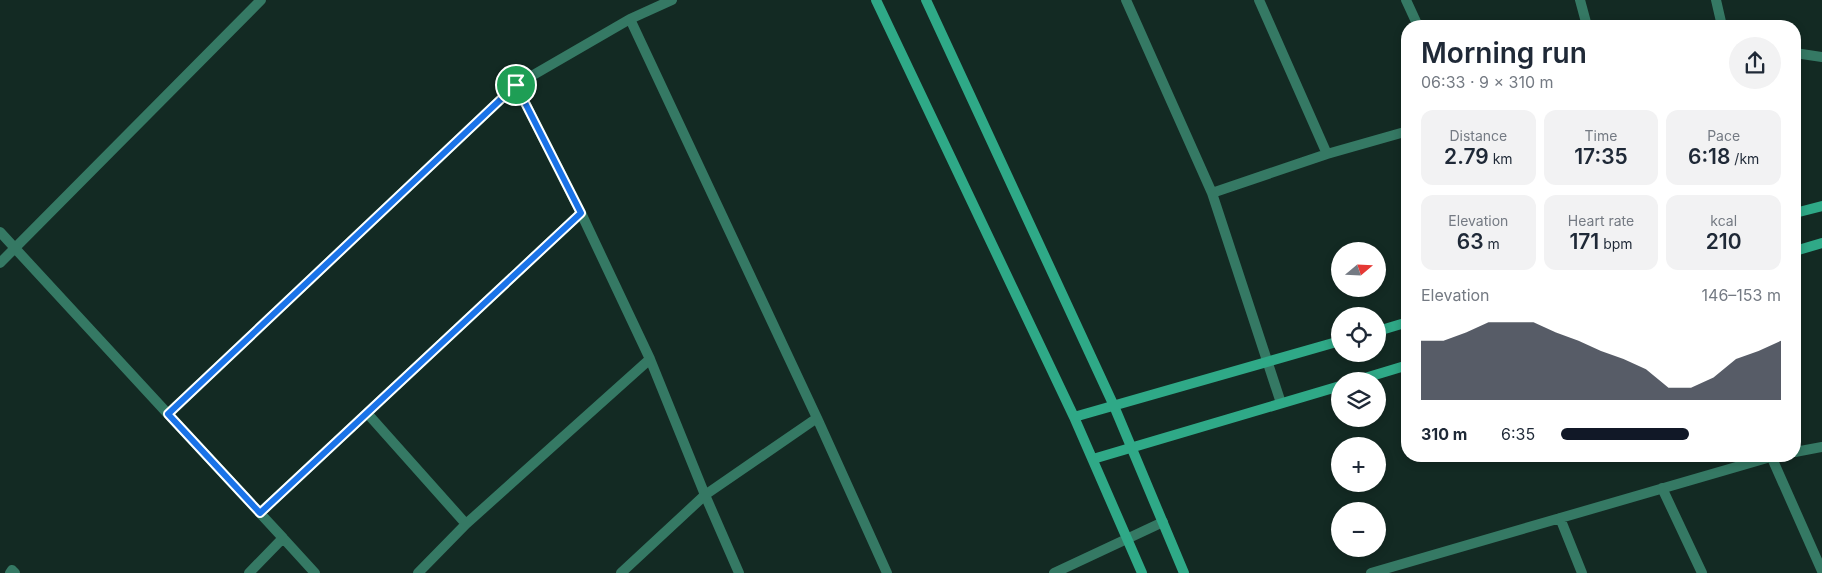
<!DOCTYPE html>
<html lang="en">
<head>
<meta charset="utf-8">
<style>
	:root { --surface:#fff; --page:#f2f2f3; --text:#1f2937; --muted:#747a83; --accent:#111827 }
	body { margin:0; font-family:Inter,sans-serif; background:var(--page); color:var(--text); height:100vh; display:flex; flex-direction:column; font-size:19px; white-space:nowrap }
	* { box-sizing:border-box; margin:0 }
	p { font-size:16px; color:var(--muted) }
	.icon { flex:none; width:28px; height:28px; fill:none; stroke:currentColor; stroke-width:2; stroke-linecap:round; stroke-linejoin:round }
	.map { position:relative; flex:1; overflow:hidden }
	.drawer { position:absolute; left:1401px; top:20px; width:400px; height:442px; display:flex; flex-direction:column; background:var(--surface); border-radius:20px; box-shadow:0 2px 8px #0003 }
	.drawer>* { flex:none }
	.needle { width:32px; rotate:71deg }
	.tools { position:absolute; left:1331px; top:242px; display:grid; gap:10px }
	.tools a { display:grid; place-items:center; width:55px; height:55px; border-radius:50%; background:var(--surface); box-shadow:0 2px 8px #0003; font-size:25px }
	.pin { position:absolute; display:grid; place-items:center; width:42px; height:42px; color:#fff; margin:-21px; border:2px solid #fff; border-radius:50%; box-shadow:0 1px 5px #0007 }
	.round { display:grid; place-items:center; flex:none; width:52px; height:52px; border-radius:26px; background:var(--page) }
	.summary { display:flex; align-items:center; justify-content:space-between; height:85px; padding:0 20px }
	h1 { font-size:28px; font-weight:600; line-height:38px }
	.stats { display:grid; grid-template-columns:repeat(3,1fr); gap:8px; height:85px; padding:5px 20px }
	.stats div { display:grid; align-content:center; border-radius:12px; background:var(--page); text-align:center }
	.stats b { font-size:21px; font-weight:600 }
	.stats small { font-size:14px; font-weight:400 }
	.stats p { font-size:14px }
	.chart { height:140px; padding:10px 20px }
	.chart p { display:flex; justify-content:space-between }
	.chart svg { width:100%; height:90px; margin-top:5px; fill:var(--accent); opacity:.7 }
	ul { padding:0 20px; list-style:none; font-size:16px }
	li { display:grid; grid-template-columns:80px 60px 1fr; align-items:center; height:38px }
	li i { height:12px; border-radius:6px; background:var(--accent) }
	.map>svg:first-child { display:block }
	.lines { fill:none; stroke-linecap:round; stroke-linejoin:round }
	.street { stroke:#357964; stroke-width:10 }
	.secondary { stroke:#2fa987; stroke-width:10 }
	.route-casing { stroke:#fff; stroke-width:10 }
	.route { stroke:#1a73e8; stroke-width:6 }
</style>
</head>
<body>
<div class="map">
<svg width="1822" height="573" viewBox="0 0 1822 573">
	<rect width="100%" height="100%" fill="#132a23"/>
	<g class="lines">
		<path class="street" d="M672 0 630 19 817 418
			M1126 0 1212 193 1281 403
			M1259 0 1327 154
			M1406 0 1418 26
			M1580 0 1587 26
			M1716 0 1722 26
			M1795 53 1822 57
			M516 85 630 19
			M1212 193 1327 154 1408 131
			M0 232 168 414
			M0 263 261 0
			M650 359 705 495 817 418 887 573
			M367 413 466 524 650 359 581 213
			M1795 452 1822 447
			M1771 456 1822 571
			M1662 488 1702 573
			M260 513 581 213 516 85 168 414 283 538
			M1560 518 1582 573
			M10 573 12 570 15 573
			M249 573 283 538 315 573
			M418 573 466 524
			M621 573 705 495 739 573
			M1054 573 1163 522
			M1371 573 1774 456"/>
		<path class="secondary" d="M876 0 1074 417 1142 573
			M926 0 1114 406 1184 573
			M1795 213 1822 206
			M1795 251 1822 243
			M1378 331 1408 322
			M1355 381 1408 365
			M1074 417 1340 341
			M1093 459 1340 386"/>
	</g>
	<g class="lines">
		<defs>
			<path id="route" d="M516 85 581 213 260 513 168 414Z"/>
		</defs>
		<use href="#route" class="route-casing"/>
		<use href="#route" class="route"/>
	</g>
</svg>
<div class="tools">
<a><svg class="needle" viewBox="-14 -14 28 28"><path d="M0-13l5 13h-10z" fill="#e53935"/><path d="M0 13l5-13h-10z" fill="#747a83"/></svg></a>
<a><svg class="icon" aria-label="locate" viewBox="0 0 24 24"><circle cx="12" cy="12" r="6"/><path d="M12 2v4M12 18v4M2 12h4M18 12h4"/></svg></a>
<a><svg class="icon" aria-label="layers" viewBox="0 0 24 24"><path d="M12 4l9 5-9 5-9-5zM3 14l9 5 9-5"/></svg></a>
<a>+</a>
<a>−</a>
</div>
<div class="pin" style="left:516px;top:85px;background:#1e9e55"><svg class="icon" aria-label="arrive" viewBox="0 0 24 24"><path d="M6 21V4h12l-3 4 3 4H6"/></svg></div>
<section class="drawer">
<div class="summary"><div><h1>Morning run</h1><p>06:33 · 9 × 310 m</p></div><a class="round"><svg class="icon" aria-label="share" viewBox="0 0 24 24"><path d="M12 15V3M7 8l5-5 5 5M5 13v7h14v-7"/></svg></a></div>
<div class="stats">
<div><p>Distance</p><b>2.79<small> km</small></b></div>
<div><p>Time</p><b>17:35</b></div>
<div><p>Pace</p><b>6:18<small> /km</small></b></div>
</div>
<div class="stats">
<div><p>Elevation</p><b>63<small> m</small></b></div>
<div><p>Heart rate</p><b>171<small> bpm</small></b></div>
<div><p>kcal</p><b>210</b></div>
</div>
<div class="chart"><p><span>Elevation</span>146–153 m</p>
<svg viewBox="0 0 160 44" preserveAspectRatio="none"><path d="M0 44V15L10 15L20 11L30 6L40 6L50 6L60 11L70 15L80 20L90 24L100 29L110 38L120 38L130 33L140 24L150 20L160 15V44z"/></svg>
</div>
<ul>
<li><b>310 m</b>6:35<i style="width:58%"></i></li>
</ul>
</section>
</div>
</body>
</html>
